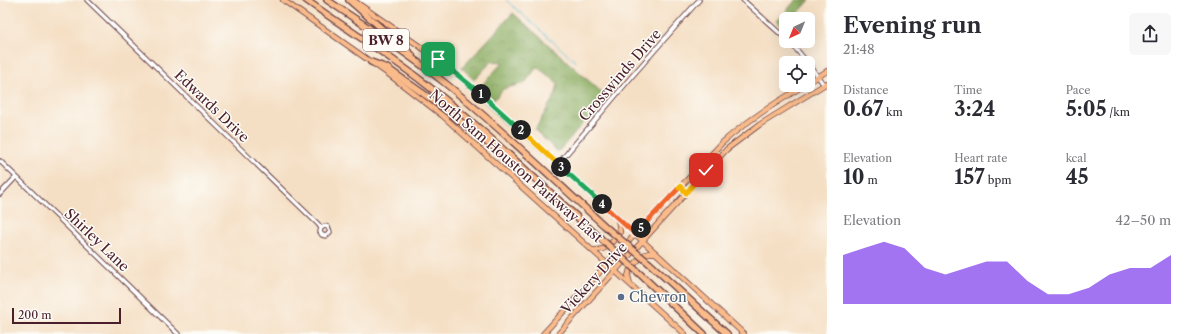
<!DOCTYPE html>
<html lang="en">
<head>
<meta charset="utf-8">
<style>
	:root { --surface:#fff; --page:#f7f7f7; --text:#2b2b33; --muted:#7c7c81; --accent:#7c3aed }
	body { margin:0; font-family:"Libre Caslon Text",serif; background:var(--page); color:var(--text); height:100vh; display:flex; flex-direction:column; font-size:15px; white-space:nowrap }
	* { box-sizing:border-box; margin:0 }
	p { font-size:13px; color:var(--muted) }
	.icon { flex:none; width:22px; height:22px; fill:none; stroke:currentColor; stroke-width:2; stroke-linecap:round; stroke-linejoin:round }
	.map { position:relative; flex:1; overflow:hidden }
	.drawer { display:flex; flex-direction:column; background:var(--surface); width:360px }
	.drawer>* { flex:none }
	.needle { width:26px; rotate:223deg }
	.tools { position:absolute; left:779px; top:12px; display:grid; gap:8px }
	.tools a { display:grid; place-items:center; width:36px; height:36px; border-radius:6px; background:var(--surface); box-shadow:0 4px 16px #0002; font-size:20px }
	.scale { position:absolute; left:12px; bottom:10px; width:109px; box-sizing:border-box; padding-left:4px; border:2px solid #4a1f2b; border-top:0; font-size:11px; line-height:14px; white-space:nowrap; color:#4a1f2b; -webkit-text-stroke:3px #fdfcf7; paint-order:stroke }
	.pin { position:absolute; display:grid; place-items:center; width:34px; height:34px; color:#fff; margin:-17px; border-radius:8px; box-shadow:0 2px 6px #0006 }
	.km { position:absolute; width:20px; height:20px; margin:-10px; border-radius:50%; background:#222; color:#fff; font-size:11px; line-height:20px; text-align:center }
	.round { display:grid; place-items:center; flex:none; width:42px; height:42px; border-radius:6px; background:var(--page) }
	.summary { display:flex; align-items:center; justify-content:space-between; height:68px; padding:0 16px }
	h1 { font-size:22px; font-weight:700; line-height:30px }
	.metrics { display:grid; grid-template-columns:repeat(3,1fr); gap:6px; height:68px; padding:4px 16px }
	.metrics div { display:grid; align-content:center }
	.metrics b { font-size:20px; font-weight:700 }
	.metrics small { font-size:11px; font-weight:400 }
	.metrics p { font-size:11px }
	.chart { height:112px; padding:8px 16px }
	.chart p { display:flex; justify-content:space-between }
	.chart svg { width:100%; height:72px; margin-top:4px; fill:var(--accent); opacity:.7 }
	main { display:flex; flex:1; min-height:0 }
	.map>svg:first-child { display:block }
	.forest { fill:url(#forest-crowns); stroke:#6a6646 }
	.lines { fill:none; stroke-linecap:round; stroke-linejoin:round }
	.stream { stroke:#54b5d3; stroke-width:1 }
	.minor-casing { stroke:#643c42; stroke-width:5.5 }
	.major-casing { stroke:#643c42; stroke-width:6 }
	.highway-casing { stroke:#643c42; stroke-width:8 }
	.minor { stroke:#fff; stroke-width:3.5 }
	.major { stroke:#fabb8b; stroke-width:4.5 }
	.highway { stroke:#fabb8b; stroke-width:5.5 }
	.highway-bridge-casing { stroke:#643c42; stroke-width:8; stroke-linecap:butt }
	.highway-bridge { stroke:#fabb8b; stroke-width:5.5 }
	.split-1-casing { stroke:#fff; stroke-width:8 }
	.split-2-casing { stroke:#fff; stroke-width:8 }
	.split-3-casing { stroke:#fff; stroke-width:8 }
	.split-4-casing { stroke:#fff; stroke-width:8 }
	.split-5-casing { stroke:#fff; stroke-width:8 }
	.split-6-casing { stroke:#fff; stroke-width:8 }
	.split-7-casing { stroke:#fff; stroke-width:8 }
	.split-1 { stroke:#22a559; stroke-width:5 }
	.split-2 { stroke:#22a559; stroke-width:5 }
	.split-3 { stroke:#f5b400; stroke-width:5 }
	.split-4 { stroke:#22a559; stroke-width:5 }
	.split-5 { stroke:#f0652b; stroke-width:5 }
	.split-6 { stroke:#f0652b; stroke-width:5 }
	.split-7 { stroke:#f5b400; stroke-width:5 }
	.service-dot { fill:#5c6f8a; stroke:#fdfcf7; stroke-width:1.5 }
	.labels { text-anchor:middle; dominant-baseline:central; stroke-width:3; stroke-linejoin:round; paint-order:stroke }
	.shield { fill:#fdfcf7; stroke:#806168; stroke-width:1 }
	.shield-label { font-size:13px; font-weight:bold; fill:#4a1f2b }
	.street-label { font-size:14px; fill:#4a1f2b; stroke:#fdfcf7 }
	.service-label { font-size:14px; fill:#4e5e75; stroke:#fdfcf7; text-anchor:start }
</style>
</head>
<body>
<main>
<div class="map">
<svg width="827" height="334" viewBox="0 0 827 334">
	<defs>
		<pattern id="forest-crowns" width="20" height="18" patternUnits="userSpaceOnUse"><rect width="20" height="18" fill="#8bac61"/><path d="M2 6a3 3 0 1 1 6 0M12 15a3 3 0 1 1 6 0" fill="none" stroke="#748b50"/></pattern>
	</defs>
	<rect width="100%" height="100%" fill="#fdfcf7"/>
	<filter id="ink" filterUnits="userSpaceOnUse"><feTurbulence type="fractalNoise" baseFrequency=".025" numOctaves="2"/><feDisplacementMap in="SourceGraphic" scale="8" xChannelSelector="R" yChannelSelector="G"/><feConvolveMatrix kernelMatrix="1 2 1 2 8 2 1 2 1" color-interpolation-filters="sRGB"/></filter>
	<filter id="wash" filterUnits="userSpaceOnUse"><feTurbulence type="fractalNoise" baseFrequency=".012" numOctaves="4" result="noise"/><feDisplacementMap in="SourceGraphic" scale="16" xChannelSelector="R" yChannelSelector="G"/><feGaussianBlur stdDeviation="0.9" result="paint"/><feColorMatrix in="noise" values="0 0 0 0 0 0 0 0 0 0 0 0 0 0 0 0 0 1.4 0 .05"/><feComposite in="paint" operator="in"/></filter>
	<g filter="url(#wash)">
		<rect width="100%" height="100%" fill="#f5dfc4"/>
		<path class="forest" d="M796 0H810L793 19H786V27L784 29 777 21Z
			M513 13 607 97 558 152 535 130 556 93 558 83 537 67 525 83 503 89 494 100 481 86 503 62 492 61 474 80 462 68Z"/>
		<g class="lines">
			<path class="stream" d="M506 0 576 62"/>
		</g>
	</g>
	<g filter="url(#ink)">
		<g class="lines">
			<defs>
				<path id="minor" d="M87 0 318 224 321 228 320 232 322 235 326 236 330 232 328 227 325 226 321 228
					M743 0 786 39
					M789 41 808 63
					M808 63 824 85
					M0 161 178 334
					M558 164 633 75 699 0
					M0 194 16 177"/>
				<path id="major" d="M283 0 391 76 443 116 685 334
					M353 0 438 59 471 86 622 222 744 334
					M808 83 827 71
					M593 250C608 251 612 242 620 232L618 219
					M630 283 628 276 630 269 643 255 649 253H656
					M543 334 608 263 723 142C748 120 777 102 805 85
					M558 334 686 193 727 149 759 125 827 83"/>
				<path id="highway" d="M306 0C345 28 386 53 423 82 485 130 541 185 599 237
					M327 0C367 27 408 53 445 83 502 129 554 180 608 229
					M349 0 412 55
					M371 62 387 68 441 106 509 160
					M649 263 727 334
					M640 274 704 334"/>
			</defs>
			<use href="#minor" class="minor-casing"/>
			<use href="#major" class="major-casing"/>
			<use href="#highway" class="highway-casing"/>
			<use href="#minor" class="minor"/>
			<use href="#major" class="major"/>
			<use href="#highway" class="highway"/>
			<defs>
				<path id="highway-bridge" d="M608 229 649 263
					M599 237 640 274"/>
			</defs>
			<use href="#highway-bridge" class="highway-bridge-casing"/>
			<use href="#highway-bridge" class="highway-bridge"/>
		</g>
	</g>
	<g class="lines" filter="url(#ink)">
		<defs>
			<path id="split-1" d="M438 59 481 94"/>
			<path id="split-2" d="M481 94 521 130"/>
			<path id="split-3" d="M521 130 561 167"/>
			<path id="split-4" d="M561 167 602 204"/>
			<path id="split-5" d="M602 204 635 234 641 228"/>
			<path id="split-6" d="M641 228 679 188"/>
			<path id="split-7" d="M679 188 680 186 686 193 706 170"/>
		</defs>
		<use href="#split-1" class="split-1-casing"/>
		<use href="#split-2" class="split-2-casing"/>
		<use href="#split-3" class="split-3-casing"/>
		<use href="#split-4" class="split-4-casing"/>
		<use href="#split-5" class="split-5-casing"/>
		<use href="#split-6" class="split-6-casing"/>
		<use href="#split-7" class="split-7-casing"/>
		<use href="#split-1" class="split-1"/>
		<use href="#split-2" class="split-2"/>
		<use href="#split-3" class="split-3"/>
		<use href="#split-4" class="split-4"/>
		<use href="#split-5" class="split-5"/>
		<use href="#split-6" class="split-6"/>
		<use href="#split-7" class="split-7"/>
	</g>
	<circle class="service-dot" cx="621" cy="297" r="4"/>
	<g class="labels">
		<rect class="shield" x="363" y="29" width="46" height="22" rx="3"/>
		<g class="shield-label">
			<text x="386" y="40">BW 8</text>
		</g>
		<g class="street-label">
			<text transform="translate(620 75) rotate(-49)">Crosswinds Drive</text>
			<text transform="translate(212 106) rotate(44)">Edwards Drive</text>
			<text transform="translate(516 166) rotate(41)">North Sam Houston Parkway East</text>
			<text transform="translate(97 240) rotate(44)">Shirley Lane</text>
			<text transform="translate(594 278) rotate(-48)">Vickery Drive</text>
		</g>
		<g class="service-label">
			<text x="629" y="297">Chevron</text>
		</g>
	</g>
</svg>
<div class="tools">
<a><svg class="needle" viewBox="-14 -14 28 28"><path d="M0-13l5 13h-10z" fill="#e53935"/><path d="M0 13l5-13h-10z" fill="#7c7c81"/></svg></a>
<a><svg class="icon" aria-label="locate" viewBox="0 0 24 24"><circle cx="12" cy="12" r="6"/><path d="M12 2v4M12 18v4M2 12h4M18 12h4"/></svg></a>
</div>
<div class="scale">200 m</div>
<div class="pin" style="left:438px;top:59px;background:#1e9e55"><svg class="icon" aria-label="arrive" viewBox="0 0 24 24"><path d="M6 21V4h12l-3 4 3 4H6"/></svg></div>
<div class="pin" style="left:706px;top:170px;background:#d93025"><svg class="icon" aria-label="check" viewBox="0 0 24 24"><path d="M5 12l5 5 9-10"/></svg></div>
<b class="km" style="left:481px;top:94px">1</b>
<b class="km" style="left:521px;top:130px">2</b>
<b class="km" style="left:561px;top:167px">3</b>
<b class="km" style="left:602px;top:204px">4</b>
<b class="km" style="left:641px;top:228px">5</b>
</div>
<section class="drawer">
<div class="summary"><div><h1>Evening run</h1><p>21:48</p></div><a class="round"><svg class="icon" aria-label="share" viewBox="0 0 24 24"><path d="M12 15V3M7 8l5-5 5 5M5 13v7h14v-7"/></svg></a></div>
<div class="metrics">
<div><p>Distance</p><b>0.67<small> km</small></b></div>
<div><p>Time</p><b>3:24</b></div>
<div><p>Pace</p><b>5:05<small> /km</small></b></div>
</div>
<div class="metrics">
<div><p>Elevation</p><b>10<small> m</small></b></div>
<div><p>Heart rate</p><b>157<small> bpm</small></b></div>
<div><p>kcal</p><b>45</b></div>
</div>
<div class="chart"><p><span>Elevation</span>42–50 m</p>
<svg viewBox="0 0 160 44" preserveAspectRatio="none"><path d="M0 44V14L10 10L20 6L30 10L40 22L50 26L60 22L70 18L80 18L90 30L100 38L110 38L120 34L130 26L140 22L150 22L160 14V44z"/></svg>
</div>
</section>
</main>
</body>
</html>
